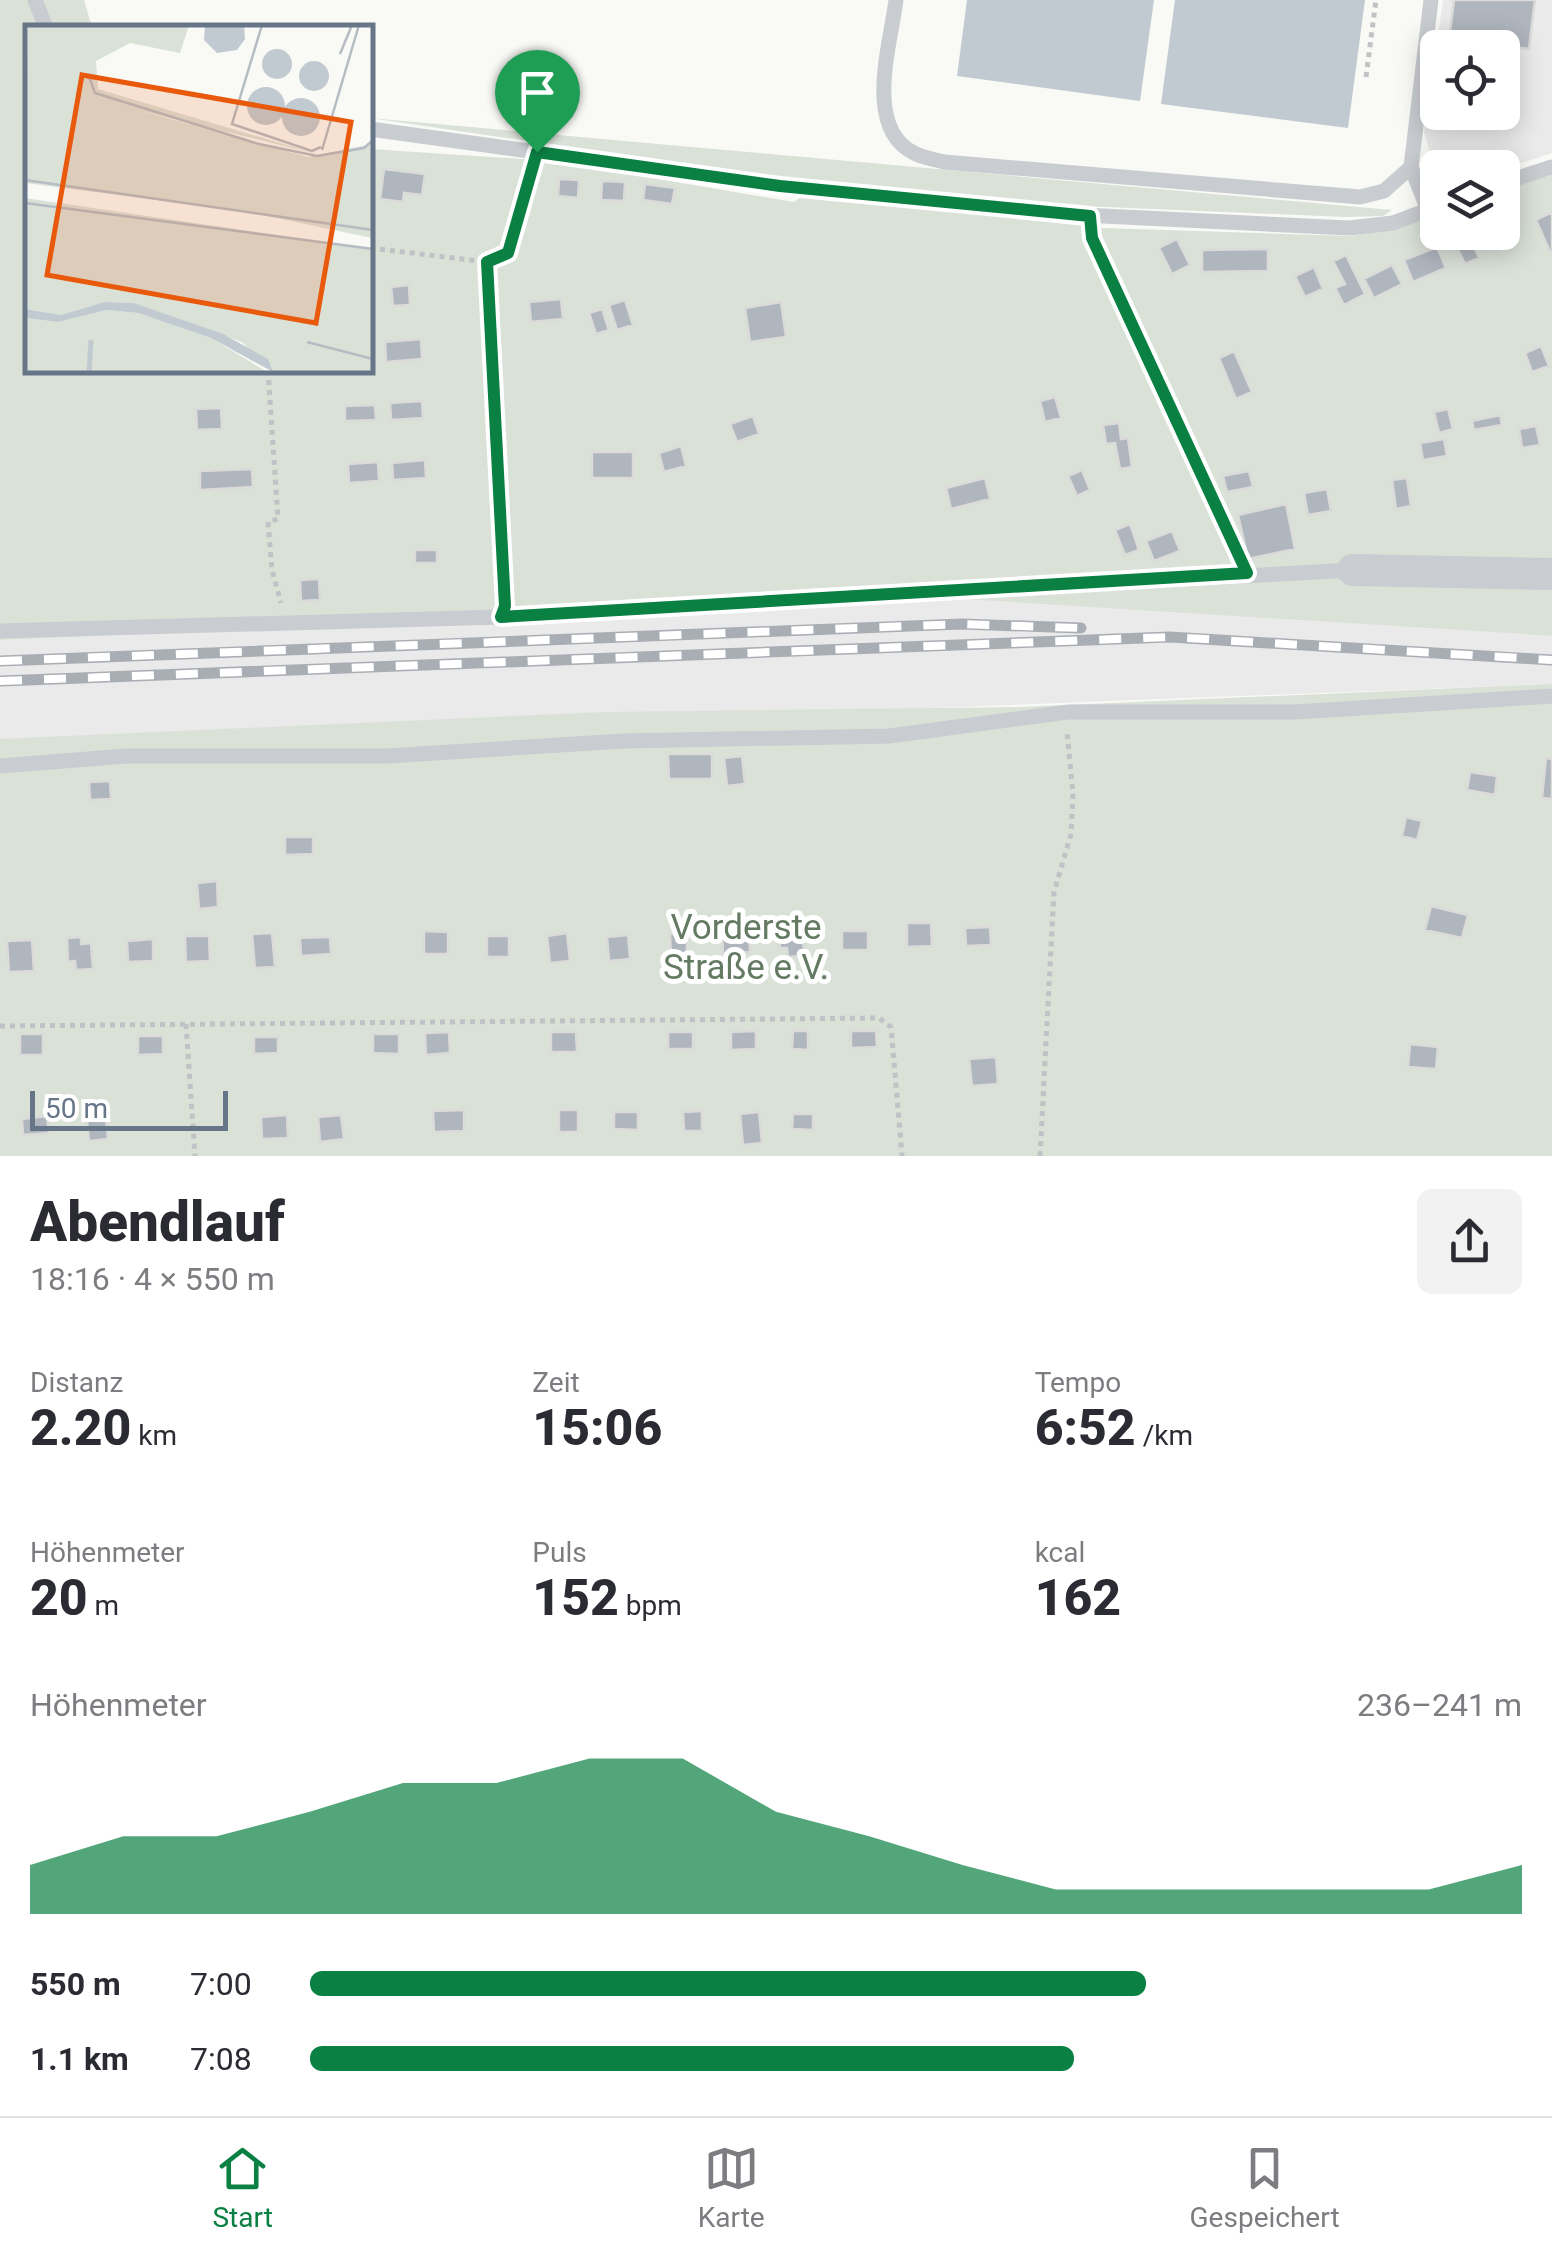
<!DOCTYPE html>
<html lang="de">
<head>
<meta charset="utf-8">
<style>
	:root { --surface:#fff; --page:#f2f2f3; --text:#2b2b33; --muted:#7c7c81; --line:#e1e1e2; --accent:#0b8043 }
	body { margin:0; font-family:Roboto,sans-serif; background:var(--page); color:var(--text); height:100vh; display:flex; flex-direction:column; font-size:38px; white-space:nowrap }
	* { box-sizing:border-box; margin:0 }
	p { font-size:32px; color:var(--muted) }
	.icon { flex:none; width:55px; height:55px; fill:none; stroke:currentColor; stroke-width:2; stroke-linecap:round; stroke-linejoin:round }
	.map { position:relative; height:1156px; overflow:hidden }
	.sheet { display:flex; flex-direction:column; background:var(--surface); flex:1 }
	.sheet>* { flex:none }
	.fabs { position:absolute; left:1420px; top:30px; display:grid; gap:20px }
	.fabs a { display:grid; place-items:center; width:100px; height:100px; border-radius:15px; background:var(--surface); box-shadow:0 5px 25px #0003; font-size:50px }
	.scale { position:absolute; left:30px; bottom:25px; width:198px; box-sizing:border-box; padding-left:10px; border:5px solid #677589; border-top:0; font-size:28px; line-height:35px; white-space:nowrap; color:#677589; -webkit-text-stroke:8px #fff; paint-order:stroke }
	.pin { position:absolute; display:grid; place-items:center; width:85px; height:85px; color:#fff; margin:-102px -42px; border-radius:50% 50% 50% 0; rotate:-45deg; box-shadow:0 0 10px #0007 }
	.pin .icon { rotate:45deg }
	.round { display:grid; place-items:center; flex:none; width:105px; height:105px; border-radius:15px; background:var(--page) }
	.headline { display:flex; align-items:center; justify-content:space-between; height:170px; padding:0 30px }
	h1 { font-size:55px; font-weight:800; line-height:75px }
	.metrics { display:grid; grid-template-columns:repeat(3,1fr); gap:15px; height:170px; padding:10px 30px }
	.metrics div { display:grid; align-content:center }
	.metrics b { font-size:50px; font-weight:800 }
	.metrics small { font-size:28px; font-weight:400 }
	.metrics p { font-size:28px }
	.chart { height:280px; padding:20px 30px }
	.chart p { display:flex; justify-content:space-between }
	.chart svg { width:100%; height:180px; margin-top:10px; fill:var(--accent); opacity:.7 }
	ul { padding:0 30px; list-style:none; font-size:32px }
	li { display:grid; grid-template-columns:160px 120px 1fr; align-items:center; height:75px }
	li i { height:25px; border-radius:12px; background:var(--accent) }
	.dock { display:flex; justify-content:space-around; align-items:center; height:140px; border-top:2px solid var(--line); background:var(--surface); font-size:28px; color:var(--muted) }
	.dock a { display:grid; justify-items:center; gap:5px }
	.dock .on { color:var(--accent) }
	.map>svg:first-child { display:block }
	.built { fill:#eaeaea; fill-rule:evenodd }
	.green { fill:#dae1d7 }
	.water { fill:#c1cad0 }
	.building { fill:#b0b6be; stroke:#dbdbd9; stroke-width:2.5 }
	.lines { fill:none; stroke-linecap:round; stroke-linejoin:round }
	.path { stroke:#c0c2c5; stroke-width:5; stroke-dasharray:5 5; stroke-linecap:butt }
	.service { stroke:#c9ccd0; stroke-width:15 }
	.minor { stroke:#c9ccd0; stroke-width:32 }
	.rail-casing { stroke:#a9aeb5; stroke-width:11 }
	.rail { stroke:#fff; stroke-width:8; stroke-dasharray:22; stroke-linecap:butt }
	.route-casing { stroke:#fff; stroke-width:20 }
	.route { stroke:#0b8043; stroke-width:12 }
	.labels { text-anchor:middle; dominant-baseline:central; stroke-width:10; stroke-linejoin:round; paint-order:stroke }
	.park-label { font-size:35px; fill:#647a62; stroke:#fff }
	.inset-river { fill:none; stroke:#c1cad0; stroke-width:5 }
	.inset-road { fill:none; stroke:#b6bcc4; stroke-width:2.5 }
	.view { fill:#e8590c; fill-opacity:0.15; stroke:#e8590c; stroke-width:5 }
	.inset-edge { fill:none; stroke:#677589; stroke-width:5 }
</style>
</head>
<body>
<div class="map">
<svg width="1552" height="1156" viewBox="0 0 1552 1156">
	<rect width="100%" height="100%" fill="#f9f9f6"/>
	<path class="built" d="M1443 0H1552V153L1503 169 1438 168 1437 176 1424 132ZM1438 48H1502V112H1438Z
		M962 599 1552 636V684L0 744V640Z"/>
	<path class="green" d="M0 0H84L92 27 28 28V370H370V149L553 161 794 202 804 195 1102 228 1349 236 1395 229 1437 215 1438 232H1502L1503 189 1552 175V636L962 599 0 640Z
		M370 118 1392 210 1383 216 1345 217 1058 205 782 178Z
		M1552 684V1156H0V739L606 712 1020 707Z"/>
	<path class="water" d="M967 0H1154L1140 101 957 76Z
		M1175 0H1365L1348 128 1161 104Z"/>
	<path class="building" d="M1454 0H1535L1529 49 1449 39Z
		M384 169 425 174 422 195 404 193 403 202 380 199Z
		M559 179 579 180 578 198 558 196Z
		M602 181 625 182 624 201 601 200Z
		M645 184 675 188 672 204 643 200Z
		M1552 212V251L1550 252 1536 220Z
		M1468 232 1479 258 1465 264 1452 238Z
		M1177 239 1190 265 1172 274 1159 248Z
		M1437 247 1446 268 1413 282 1404 260Z
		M1268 249V271L1202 272V250Z
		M1346 255 1365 294 1344 305 1335 288 1345 284 1333 261Z
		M1392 265 1402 284 1374 298 1364 279Z
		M1314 267 1323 289 1305 297 1295 276Z
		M409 285 410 305 393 306 391 287Z
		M561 299 563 319 531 322 529 302Z
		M625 300 633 325 617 330 609 305Z
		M781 302 786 337 750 342 745 308Z
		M602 309 609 330 596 334 589 313Z
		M421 339 422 359 386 362 385 342Z
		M1541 346 1549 366 1532 372 1525 353Z
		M1234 351 1252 392 1236 399 1219 358Z
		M1055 397 1061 418 1045 422 1040 401Z
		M422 401 423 418 391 420 390 403Z
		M375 405 376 420 345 421V406Z
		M221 408 222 429 197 430 196 409Z
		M1448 409 1453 429 1439 433 1434 412Z
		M1500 415 1502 425 1474 430 1472 421Z
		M753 416 759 434 737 442 730 424Z
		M1119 423 1121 439 1128 438 1132 467 1120 469 1115 443 1106 444 1103 425Z
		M1536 426 1540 445 1522 448 1519 429Z
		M1444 439 1447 456 1423 460 1420 443Z
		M681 446 686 466 664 472 659 453Z
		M592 452H633V478H592Z
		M425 460 426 478 393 480 392 463Z
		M378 462 379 481 349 483 348 464Z
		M252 469 253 487 200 490V471Z
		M1082 470 1090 490 1077 496 1068 476Z
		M1249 471 1253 487 1227 492 1223 476Z
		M985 478 990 499 951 509 946 488Z
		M1407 478 1411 506 1396 509 1392 480Z
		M1327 489 1331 511 1308 515 1304 493Z
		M1286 504 1295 549 1248 559 1238 515Z
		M1130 524 1139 550 1125 555 1115 530Z
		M1172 531 1180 551 1154 561 1146 541Z
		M415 550H437V563H415Z
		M319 579 320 600 301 601 300 580Z
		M668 754H712V779H669Z
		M742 756 745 784 727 786 724 758Z
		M1546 758 1552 759V799L1542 798Z
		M1470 772 1497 776 1495 795 1467 790Z
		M110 781 111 799 90 800 89 782Z
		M1406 817 1422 821 1417 840 1402 836Z
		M285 837H313V854L285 855Z
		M217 881 218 907 199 909 197 883Z
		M1431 906 1468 915 1462 938 1425 930Z
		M907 923H931L932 946 907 947Z
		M990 927 991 945 966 946 965 928Z
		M749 928 750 952 723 954 722 929Z
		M424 931 448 932V954H424Z
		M842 931H868V950H842Z
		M272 933 275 967 255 968 252 934Z
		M567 933 570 961 550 963 547 936Z
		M803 933 804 956 788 957 787 948H780L779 934Z
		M670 934H687V957H671Z
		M628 935 630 959 609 961 607 937Z
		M185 936H209L210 961 186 962Z
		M487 936H509V957H487Z
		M81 937V944L91 943 93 969 76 970 75 961 68 962 67 938Z
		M330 937 331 954 301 956 300 938Z
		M153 939V961L128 962 127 941Z
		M32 940 34 971 9 972 7 941Z
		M756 1031V1049L731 1050V1032Z
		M793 1031H808V1050L792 1049Z
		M851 1031H876L877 1047 851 1048Z
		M449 1032 450 1053 426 1055 425 1033Z
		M551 1032H576L577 1052H551Z
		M668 1032H693V1049H668Z
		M20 1034H43V1055H20Z
		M373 1034H399V1054L373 1053Z
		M138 1036H163V1054L138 1055Z
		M254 1037H278V1053L254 1054Z
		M1410 1044 1438 1047 1436 1069 1408 1067Z
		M996 1057 998 1084 972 1086 969 1059Z
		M105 1110 108 1139 89 1141 86 1112Z
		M464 1110V1131L434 1132 433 1111Z
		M559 1110H578V1132H559Z
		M702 1111V1131H684L683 1112Z
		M614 1112H638V1130L614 1129Z
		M759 1112 762 1143 743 1145 740 1114Z
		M793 1114H813V1130L792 1129Z
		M287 1115 288 1138 262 1139 261 1117Z
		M341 1115 344 1139 320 1142 318 1117Z
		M47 1116 49 1133 23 1135 22 1119Z"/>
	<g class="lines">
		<path class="path" d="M1366 77 1376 0
			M28 205V211
			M1092 235 1240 556
			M370 248 487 262 508 253 532 169
			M487 262 505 599
			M268 370 278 519 268 522 272 570 281 603
			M186 1024 195 1156
			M0 1026 879 1018 891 1027 902 1156
			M1040 1156 1054 892 1071 834 1073 794 1067 732"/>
		<path class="service" d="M35 0 46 28
			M896 0C891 43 863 128 914 153 923 158 934 159 944 162L1360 197 1384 191 1411 167
			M370 129 781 186 1062 214 1349 228 1393 223 1438 206
			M1502 183 1552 167
			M1428 210 1411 167 1431 0
			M0 631 501 617 1353 570
			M0 766 126 756H387L623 741 889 736 1068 712H1295L1552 696"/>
		<path class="minor" d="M1353 570 1552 574"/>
		<defs>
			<path id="rail" d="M0 661 962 624 1081 628
				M0 681 1170 637 1552 660"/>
		</defs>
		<use href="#rail" class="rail-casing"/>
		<use href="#rail" class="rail"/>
	</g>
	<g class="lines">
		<defs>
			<path id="route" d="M537 152 780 186 1090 216 1092 238 1247 573 501 617 505 606 487 262 508 253Z"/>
		</defs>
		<use href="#route" class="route-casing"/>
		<use href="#route" class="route"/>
	</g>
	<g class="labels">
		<g class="park-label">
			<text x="746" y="927">Vorderste<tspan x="746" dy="40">Straße e.V.</tspan></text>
		</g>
	</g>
	<g transform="translate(25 25)">
		<rect width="348" height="348" fill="#f9f9f6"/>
		<path d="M3 0H164L155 28 105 18 71 36 73 64 292 129 113 85 283 132 347 119V213L218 186 0 158ZM0 173 347 224V347H248L217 317 109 278 79 277 36 290 0 284ZM82 285 113 288 186 313 242 347H0V293L33 297Z" fill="#dae1d7"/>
		<path d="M180 0H219L220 14 212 25 192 28 179 15ZM237 39a15 15 0 1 1 30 0a15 15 0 1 1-30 0ZM274 51a15 15 0 1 1 30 0a15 15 0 1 1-30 0ZM222 81a19 19 0 1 1 38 0a19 19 0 1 1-38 0ZM257 92a19 19 0 1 1 38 0a19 19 0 1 1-38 0ZM79 277 109 278 198 309 243 334 248 347 186 313 113 288 82 285 33 297 0 293V284L36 290Z" fill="#c1cad0"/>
		<path class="inset-river" d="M64 347 66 315"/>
		<path class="inset-road" d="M237 0 207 99 287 126 296 122M315 29 327 0M63 49 70 68 234 119 292 131 339 123 348 115M297 125 334 0M0 155 348 205M0 178 348 224M282 317 348 334"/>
		<path class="view" d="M57 50 326 97 291 298 22 250Z"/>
		<rect width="348" height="348" class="inset-edge"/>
	</g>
</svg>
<div class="fabs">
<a><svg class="icon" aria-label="locate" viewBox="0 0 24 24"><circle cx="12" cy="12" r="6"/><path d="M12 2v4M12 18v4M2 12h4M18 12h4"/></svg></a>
<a><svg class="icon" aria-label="layers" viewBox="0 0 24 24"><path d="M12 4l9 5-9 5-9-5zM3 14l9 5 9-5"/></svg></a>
</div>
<div class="scale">50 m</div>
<div class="pin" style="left:537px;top:152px;background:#1e9e55"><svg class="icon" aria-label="arrive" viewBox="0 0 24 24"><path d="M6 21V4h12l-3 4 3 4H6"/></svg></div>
</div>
<section class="sheet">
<div class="headline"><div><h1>Abendlauf</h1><p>18:16 · 4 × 550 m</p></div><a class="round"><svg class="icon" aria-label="share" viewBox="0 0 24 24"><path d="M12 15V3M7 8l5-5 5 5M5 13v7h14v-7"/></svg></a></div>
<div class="metrics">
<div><p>Distanz</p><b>2.20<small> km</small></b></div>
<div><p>Zeit</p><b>15:06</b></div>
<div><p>Tempo</p><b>6:52<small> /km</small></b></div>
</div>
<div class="metrics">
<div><p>Höhenmeter</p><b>20<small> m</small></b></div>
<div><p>Puls</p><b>152<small> bpm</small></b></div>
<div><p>kcal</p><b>162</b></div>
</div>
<div class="chart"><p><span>Höhenmeter</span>236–241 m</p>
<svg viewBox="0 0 160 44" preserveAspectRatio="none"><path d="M0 44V32L10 25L20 25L30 19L40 12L50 12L60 6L70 6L80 19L90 25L100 32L110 38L120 38L130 38L140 38L150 38L160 32V44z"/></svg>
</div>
<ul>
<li><b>550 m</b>7:00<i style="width:69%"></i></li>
<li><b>1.1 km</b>7:08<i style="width:63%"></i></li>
</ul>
</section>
<nav class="dock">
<a class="on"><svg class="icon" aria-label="home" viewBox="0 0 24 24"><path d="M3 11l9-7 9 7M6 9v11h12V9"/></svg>Start</a>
<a><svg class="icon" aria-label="map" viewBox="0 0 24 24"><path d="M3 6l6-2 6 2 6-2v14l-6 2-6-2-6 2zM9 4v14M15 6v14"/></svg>Karte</a>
<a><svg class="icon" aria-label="saved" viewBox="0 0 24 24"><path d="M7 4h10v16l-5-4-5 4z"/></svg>Gespeichert</a>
</nav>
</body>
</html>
